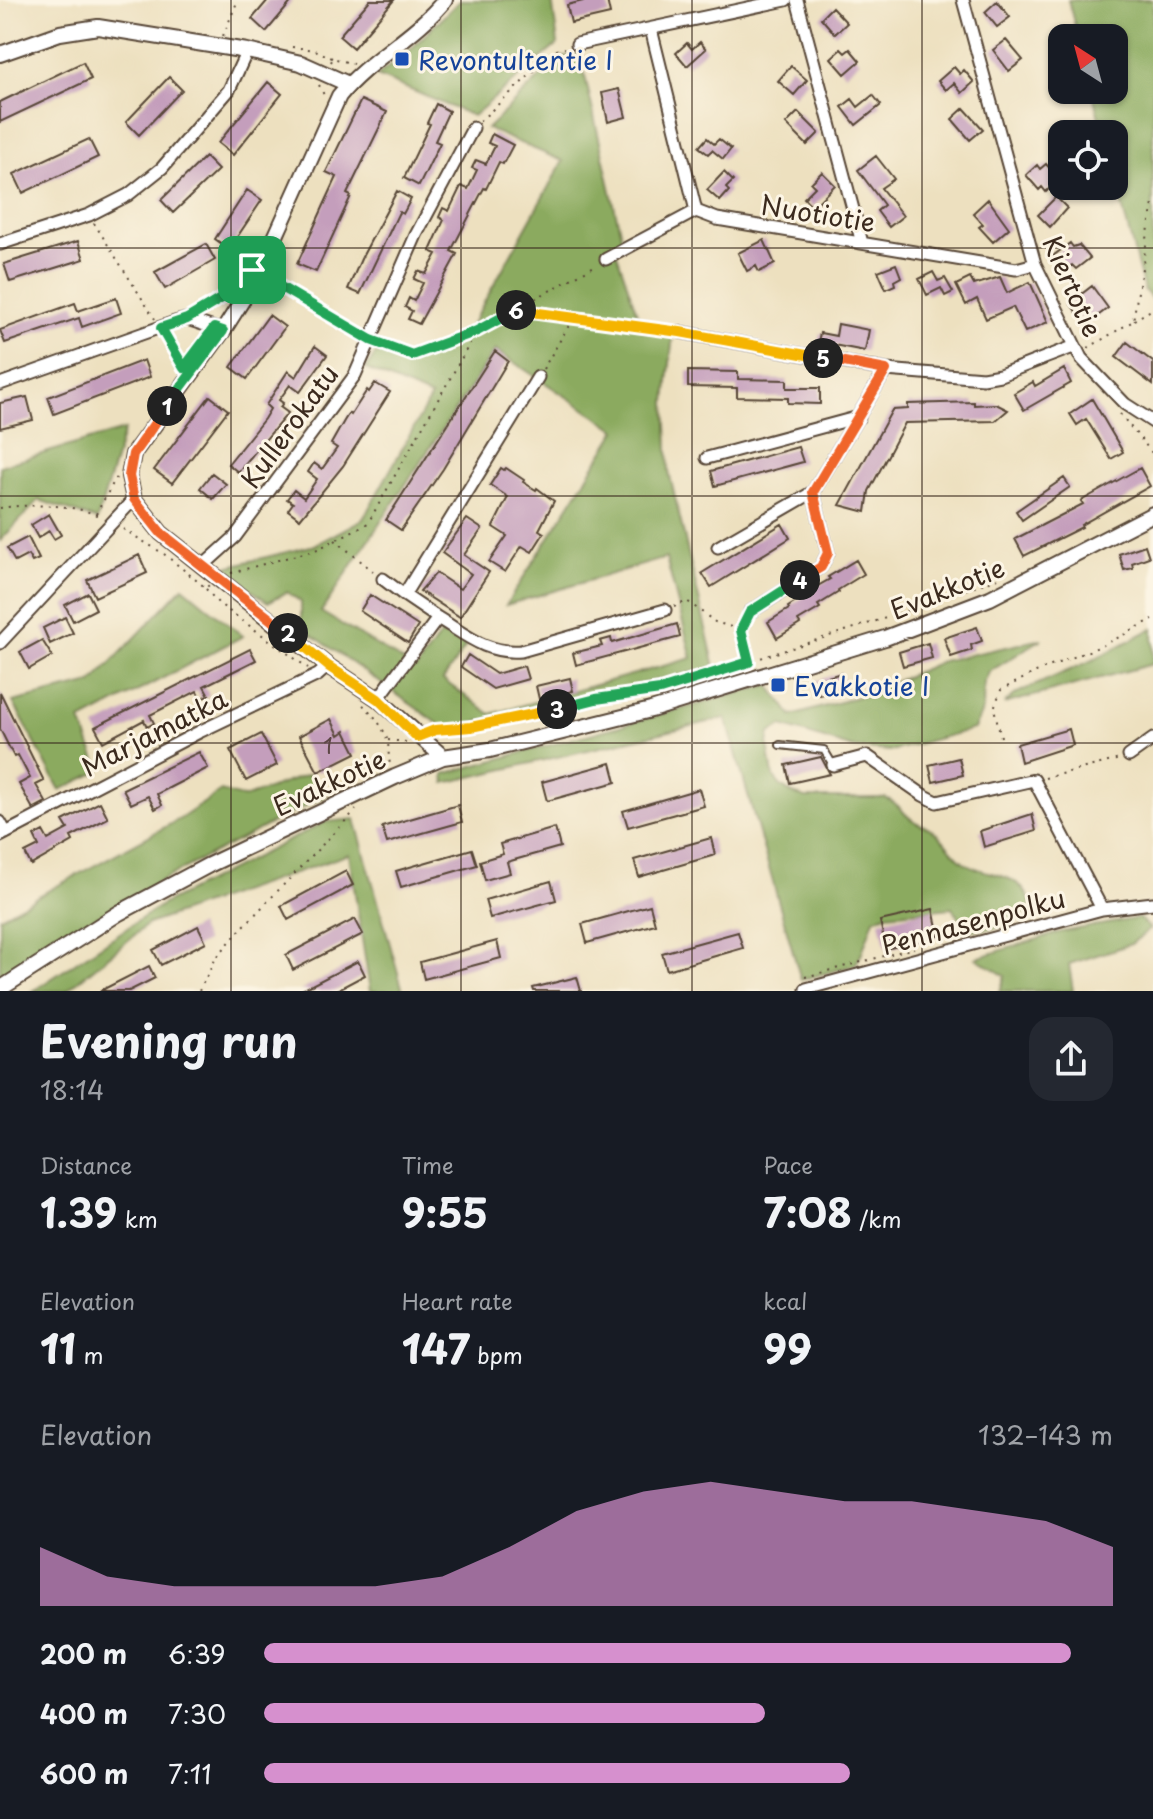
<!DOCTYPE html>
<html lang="en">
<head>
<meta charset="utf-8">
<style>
	:root { --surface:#171b24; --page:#242831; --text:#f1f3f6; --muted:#9ea1a6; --accent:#d690ce }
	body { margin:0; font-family:"Playpen Sans",sans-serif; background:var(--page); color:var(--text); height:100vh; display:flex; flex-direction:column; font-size:30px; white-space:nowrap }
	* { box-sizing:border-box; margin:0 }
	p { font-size:26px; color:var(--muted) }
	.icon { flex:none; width:44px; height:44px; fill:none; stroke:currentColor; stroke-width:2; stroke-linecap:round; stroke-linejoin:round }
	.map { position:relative; height:991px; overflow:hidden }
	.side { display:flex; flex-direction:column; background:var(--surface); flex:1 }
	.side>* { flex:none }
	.needle { width:52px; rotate:324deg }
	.tools { position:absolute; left:1048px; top:24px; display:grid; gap:16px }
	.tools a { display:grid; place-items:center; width:80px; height:80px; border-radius:16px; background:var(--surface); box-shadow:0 2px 6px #0004; font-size:40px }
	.pin { position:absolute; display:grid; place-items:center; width:68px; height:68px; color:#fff; margin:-34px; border-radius:16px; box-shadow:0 4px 12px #0006 }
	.km { position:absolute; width:40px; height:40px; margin:-20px; border-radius:50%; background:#222; color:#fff; font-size:22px; line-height:40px; text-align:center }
	.round { display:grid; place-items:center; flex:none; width:84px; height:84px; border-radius:24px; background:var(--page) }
	.head { display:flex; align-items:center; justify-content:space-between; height:136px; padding:0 40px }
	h1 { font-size:44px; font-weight:700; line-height:60px }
	.figures { display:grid; grid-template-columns:repeat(3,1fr); gap:12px; height:136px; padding:8px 40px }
	.figures div { display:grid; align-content:center }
	.figures b { font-size:40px; font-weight:700 }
	.figures small { font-size:22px; font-weight:400 }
	.figures p { font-size:22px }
	.chart { height:224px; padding:16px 40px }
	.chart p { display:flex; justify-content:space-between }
	.chart svg { width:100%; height:144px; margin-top:8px; fill:var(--accent); opacity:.7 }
	ul { padding:0 40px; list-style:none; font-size:26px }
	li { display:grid; grid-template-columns:128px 96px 1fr; align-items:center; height:60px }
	li i { height:20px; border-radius:10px; background:var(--accent) }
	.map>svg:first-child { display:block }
	.forest { fill:#8baa5e; stroke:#636a3e; stroke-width:2; fill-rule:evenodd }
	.building { fill:#c49ebc }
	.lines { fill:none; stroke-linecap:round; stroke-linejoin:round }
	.service-casing { stroke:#564536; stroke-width:10 }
	.minor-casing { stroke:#564536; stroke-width:15 }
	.tertiary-casing { stroke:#564536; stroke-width:18 }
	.path { stroke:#564536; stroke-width:2; stroke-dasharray:2 6; stroke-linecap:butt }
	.service { stroke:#fff; stroke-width:6 }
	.minor { stroke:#fff; stroke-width:11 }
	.tertiary { stroke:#fff; stroke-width:14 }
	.split-1-casing { stroke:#fff; stroke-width:16 }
	.split-2-casing { stroke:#fff; stroke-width:16 }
	.split-3-casing { stroke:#fff; stroke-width:16 }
	.split-4-casing { stroke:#fff; stroke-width:16 }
	.split-5-casing { stroke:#fff; stroke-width:16 }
	.split-6-casing { stroke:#fff; stroke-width:16 }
	.split-7-casing { stroke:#fff; stroke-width:16 }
	.split-1 { stroke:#22a559; stroke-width:10 }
	.split-2 { stroke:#f0652b; stroke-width:10 }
	.split-3 { stroke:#f5b400; stroke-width:10 }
	.split-4 { stroke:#22a559; stroke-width:10 }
	.split-5 { stroke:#f0652b; stroke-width:10 }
	.split-6 { stroke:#f5b400; stroke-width:10 }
	.split-7 { stroke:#22a559; stroke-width:10 }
	.grid { fill:none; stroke:#3b2a1e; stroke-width:2; stroke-opacity:0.55 }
	.transit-dot { fill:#1a4fb4; stroke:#fcf5e5; stroke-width:3 }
	.labels { text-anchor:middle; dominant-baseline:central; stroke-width:6; stroke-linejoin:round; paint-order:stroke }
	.number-label { font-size:22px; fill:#5d4746 }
	.transit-label { font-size:26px; fill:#164399; stroke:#fcf5e5; text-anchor:start }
	.street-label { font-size:26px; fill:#3b2a1e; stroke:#fcf5e5 }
</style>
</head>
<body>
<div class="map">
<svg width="1153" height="991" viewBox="0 0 1153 991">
	<rect width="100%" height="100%" fill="#fcf5e5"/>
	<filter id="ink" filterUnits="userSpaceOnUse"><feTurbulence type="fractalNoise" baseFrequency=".0125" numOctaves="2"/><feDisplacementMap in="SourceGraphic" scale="16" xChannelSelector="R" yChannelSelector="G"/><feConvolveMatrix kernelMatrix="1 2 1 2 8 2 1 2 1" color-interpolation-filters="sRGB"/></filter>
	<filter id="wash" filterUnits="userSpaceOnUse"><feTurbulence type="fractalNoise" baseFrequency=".006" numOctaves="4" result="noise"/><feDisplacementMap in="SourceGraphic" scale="32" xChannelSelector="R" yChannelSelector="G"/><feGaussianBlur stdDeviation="1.8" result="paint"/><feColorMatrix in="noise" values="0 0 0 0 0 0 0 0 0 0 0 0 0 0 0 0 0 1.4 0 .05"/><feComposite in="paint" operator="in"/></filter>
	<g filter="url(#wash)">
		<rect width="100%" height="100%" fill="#ede0bf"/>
		<path class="forest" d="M460 0H552L558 44 473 116 377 76 410 50Z
			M1068 0H1153V300L1144 290 1114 175V134H1103L1092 90H1114V38H1078Z
			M580 54 622 240 616 251 643 331 673 335 666 402 669 472 715 667 446 729 301 627V602L287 592 268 602 222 568 315 545 363 519 431 397 366 369 376 353 413 359 463 340 563 161 487 129 561 57ZM495 350 617 430 506 605 666 558 692 658 491 714 443 680 466 646 441 634 416 669 321 612Z
			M124 430 97 520 39 500 0 541V466Z
			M183 587 243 636 81 721 100 771 60 790 13 702 92 683Z
			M1153 628V664L1004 704 1017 693 1095 659Z
			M1042 639 989 672 984 683 983 709 974 729 891 751 853 748 782 726 770 733 768 745 773 776 781 786 793 794 805 798H885C901 804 901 813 914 821 921 826 928 825 935 832 946 841 953 855 965 863 990 878 1019 870 1031 903 1021 928 990 930 966 930L952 908 886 914 874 919 861 955 855 965 801 980 726 718 445 783 444 774 769 685 792 716 867 694 942 661Z
			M309 774 326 796C212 853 105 906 0 979V917L180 819 221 791 244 798Z
			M355 819 403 991H370L349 854 148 924 66 991H33L163 904 325 822Z
			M1139 918 1150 929 1131 944 1069 964 1073 991H1000L1005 976 976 958 1061 932Z"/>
		<g id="blocks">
			<path class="building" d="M268 0H293L266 32 252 19Z
				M370 0H394L353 48 339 36Z
				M587 0H607L610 14 571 23 567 5Z
				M997 1 1010 17 997 27 985 12Z
				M832 7 847 23 835 34 821 18Z
				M1006 40 1023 60 1009 71 993 50Z
				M700 42 706 49 687 66 676 53 687 43 692 49Z
				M841 49 845 53 850 49 860 61 845 74 831 58Z
				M83 62 91 79 0 122V102Z
				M791 66 807 80 794 95 778 81Z
				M954 67 960 74 964 70 974 82 962 93 954 83 946 90 938 81Z
				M169 77 182 90 139 135 126 122Z
				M268 82 282 94 233 155 218 143Z
				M619 89 626 117 608 122 602 93Z
				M873 95 881 105 856 125 842 107 852 99 858 107Z
				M361 100 387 112 347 194 351 196 316 272 297 264 337 177 326 172Z
				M436 104 449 111 435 141 440 143 419 186 404 178 430 124 427 123Z
				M964 108 983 129 970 140 952 119Z
				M798 112 819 133 807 145 786 124Z
				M492 134 513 145 503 164 499 162 486 189 484 188 451 251 457 254 419 324 408 319 412 311 405 307 409 298 414 301 423 283 414 279 418 271 426 274 437 254 430 251 444 220 439 217 443 208 449 211 461 186 468 189 477 170 472 168 476 160 486 164 495 146 488 143Z
				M707 138 714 144 719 139 731 149 723 159 712 150 708 154 699 147Z
				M89 139 98 157 23 193 14 174Z
				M876 156 894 179 881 188 903 216 889 227 877 211 884 205 858 170Z
				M205 157 218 170 173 213 161 200Z
				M1046 164 1059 179 1046 192 1042 187 1039 190 1026 175 1037 165 1040 169Z
				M724 172 733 181 726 188 729 191 720 201 707 190Z
				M822 172 835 185 813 207 804 198 815 187 811 183Z
				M247 190 262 200 229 249 215 239Z
				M397 191 411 199 403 214 399 212 360 294 348 289 361 259Z
				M1056 197 1067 208 1050 227 1038 215Z
				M988 199 1009 228 993 242 979 227 983 224 973 213Z
				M764 240 775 264 759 272 756 266 747 271 738 253Z
				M78 241 84 259 10 282 4 264Z
				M1070 243 1073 247 1079 245 1090 258 1076 269 1072 265 1068 268 1062 261 1059 263 1053 256Z
				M206 244 215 260 165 289 155 272Z
				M896 264 901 277 894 281 895 285 886 289 878 271Z
				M933 272 938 281 945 278 953 292 945 296 941 288 927 295 919 279Z
				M1000 277 1007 293 1030 282 1048 322 1025 332 1013 307 986 319 977 299 966 305 956 285 970 278 974 285Z
				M1092 286 1108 308 1086 325 1070 303Z
				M116 298 121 313 82 327 79 318 5 343 0 330 75 303 78 311Z
				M269 315 285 327 247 379 231 367Z
				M838 324 869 330 865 351 818 342 820 333 836 336Z
				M1127 342 1153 362V385L1116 357Z
				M315 346 327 355 300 392 290 385 279 400 283 403 280 407 288 413 238 472 228 464 264 419 270 409 266 405 288 371 296 377Z
				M495 351 508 361 443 469 401 530 386 520Z
				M144 360 150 377 54 414 48 397Z
				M1064 369 1071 383 1024 410 1014 393 1033 382 1035 386Z
				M688 371 738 372V379L787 380V388H820V404L788 403V398L737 397V388L688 387Z
				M375 383 390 392 343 466 300 519 288 510 293 503 287 499 294 490 304 498 317 479 308 472 314 463 322 469 337 448 331 444 344 421 349 413 351 415 367 390 369 392Z
				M210 396 228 410 172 483 154 470Z
				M27 397 33 420 0 428V403Z
				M1092 399 1123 452 1111 459 1086 419 1077 425 1070 414Z
				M974 402V405L996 404 1008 410 995 421 905 423 869 491 866 512 840 505 892 410 908 409V404Z
				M798 447 803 462 715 486 711 471Z
				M501 468 504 470 506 468 524 480 523 482 536 490 537 488 554 501 539 530 544 533 532 552 522 546 505 572 489 562 507 536 493 527 508 497 490 485Z
				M1140 468 1150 486 1081 525 1082 527 1024 556 1015 539 1083 504 1081 501Z
				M212 473 226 484 213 499 200 488Z
				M1064 478 1070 487 1022 520 1016 511Z
				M49 514 61 535 54 539 49 531 38 538 31 525Z
				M467 519 482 529 464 555 489 572 460 617 420 591 436 573 460 589 471 574 442 553Z
				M782 524 790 538 711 587 702 573Z
				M28 537 39 559 32 562 28 555 15 562 7 548Z
				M1145 545 1149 557 1132 563 1133 568 1124 570 1119 554Z
				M139 555 147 573 95 597 87 580Z
				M856 560 864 574 838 590 839 592 818 605 820 608 798 621 800 624 777 638 768 622 789 609 788 607 810 593 809 591 830 579 828 577Z
				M88 593 96 609 73 621 65 605Z
				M370 595 418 626 408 643 360 611Z
				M65 617 73 633 50 644 43 628Z
				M677 624 680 637 576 665 573 653 602 646 600 641 611 638 612 643Z
				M977 627 982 641 971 645 972 650 951 657 944 638Z
				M42 640 52 656 29 669 20 652Z
				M928 643 932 658 903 666 899 652Z
				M250 649 256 660 204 686 209 695 201 699 197 691 150 715 154 723 147 727 144 720 103 742 95 727Z
				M468 655 496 674 524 666 528 679 493 689 461 667Z
				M841 673 846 687 819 695 815 681Z
				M570 678 573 691 539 699 536 686Z
				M0 692 44 781 36 785 46 802 33 809 19 784 30 778 18 755 14 757 0 729Z
				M331 719 339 735 345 731 356 753 318 772 299 736Z
				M1069 729 1073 745 1021 762 1017 744Z
				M261 734 277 765 246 781 230 750Z
				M199 752 208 768 157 794 162 805 155 809 148 796 131 804 123 789Z
				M821 757 830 774 790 783 786 765Z
				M959 758 963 775 933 782 929 765Z
				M611 763 616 782 547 801 542 782Z
				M699 789 704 806 628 827 623 811Z
				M100 802 108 818 71 837 73 841 31 865 25 853 39 846 34 836 43 831 48 840 68 829 63 821Z
				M458 805 462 822 387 843 382 827Z
				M1032 814 1036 831 984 847 980 831Z
				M555 828 560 847 507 862 510 873 485 880 480 861 503 854 500 844Z
				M711 838 715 855 639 877 634 860Z
				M472 849 477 865 401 887 396 871Z
				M346 871 353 885 288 920 281 906Z
				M551 881 556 900 490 918 485 900Z
				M650 905 655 924 587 943 582 924Z
				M933 909 939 936 886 949 880 921Z
				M355 919 363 934 293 970 286 955Z
				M198 926 206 942 161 965 153 950Z
				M738 932 743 948 667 970 662 953Z
				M497 941 501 958 424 979 420 962Z
				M358 961 365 975 335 991H300Z
				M149 966 155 978 129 991H100Z
				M577 977 581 991H534L533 988Z"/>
		</g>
	</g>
	<g filter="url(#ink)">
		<use href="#blocks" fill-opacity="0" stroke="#564536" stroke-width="2"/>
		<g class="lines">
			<defs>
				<path id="service" d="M780 745 824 750 833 765"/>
				<path id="minor" d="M797 0 862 243
					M963 0 1035 264 1081 358 1125 404 1153 422
					M651 29 696 211
					M577 44 786 0
					M0 244 89 215 128 195 162 168 229 90 247 51
					M606 259 696 211 717 219 1016 269 1035 264
					M680 332 886 370 983 378 1000 375 1073 347
					M0 384 175 322 187 319 223 331
					M707 458 859 417
					M718 547 813 492
					M204 565 235 537 355 375 416 235 473 128
					M383 579 404 595
					M750 612 821 567 828 553 813 492 886 370
					M438 618C466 635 487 654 521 651L665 610
					M0 643 134 499
					M378 699 438 618 404 595 538 377
					M1129 756 1153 739
					M833 765 867 756 923 795 937 802 1034 780 1102 909
					M0 822 6 833
					M0 836 199 732 318 675 328 666
					M806 989 1102 909 1153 903"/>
				<path id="tertiary" d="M0 54 60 33 98 27 247 51 301 63 348 84
					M443 757 378 699 328 666 161 533 134 499 129 476 133 454 223 331 250 288 274 240 339 96C369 59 415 37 445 0
					M0 989 119 913 209 865 395 777 443 757 490 750 651 710 885 638 990 598 1153 514"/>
			</defs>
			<use href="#service" class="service-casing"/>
			<use href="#minor" class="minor-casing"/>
			<use href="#tertiary" class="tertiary-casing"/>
			<path class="path" d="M223 36 238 0
				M292 47 315 50 332 58
				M331 62 333 58 353 64
				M319 85 325 97
				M480 121 557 50 565 48
				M94 223 155 319
				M267 279 361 334
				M515 310 671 330
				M198 312 234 291
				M1134 320 1153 309
				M166 338 182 364
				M382 343 412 355 477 331 596 265
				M1088 348 1133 321 1153 204
				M543 369 574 317
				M1120 414 1153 454
				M0 508C27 504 76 503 100 517
				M96 514 116 478
				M123 529 164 554 206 588 209 585
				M335 540 373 571
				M231 573 318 549 368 523 477 331
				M206 589 218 603 308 668
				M674 607 687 601 715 622 741 630
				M746 620 741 630 749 662
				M363 705C372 712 383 727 387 739 390 748 387 757 391 766
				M434 730 471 727 596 699 660 690 889 617 1001 577
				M1001 737 994 708 1001 690 1036 672 1106 644 1153 619
				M388 740 406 742
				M1045 778 1120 759
				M805 977 914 948
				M199 991 216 958 240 930 356 810"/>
			<use href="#service" class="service"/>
			<use href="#minor" class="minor"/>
			<use href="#tertiary" class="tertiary"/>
		</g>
	</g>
	<g class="lines" filter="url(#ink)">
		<defs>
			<path id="split-1" d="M167 406 223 331 214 328 184 368 161 328 187 319 242 286 252 270"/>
			<path id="split-2" d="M167 406 133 454 129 476 134 499 161 533 288 633"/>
			<path id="split-3" d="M288 633 328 666 378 699 417 737 435 730 471 727 557 709"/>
			<path id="split-4" d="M557 709 596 699 660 690 749 662 741 630 750 612 800 580"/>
			<path id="split-5" d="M800 580 821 567 828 553 813 492 886 370 823 358"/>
			<path id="split-6" d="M516 310 680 332 823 358"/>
			<path id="split-7" d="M252 270 371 340 412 355 477 331 516 310"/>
		</defs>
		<use href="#split-1" class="split-1-casing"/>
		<use href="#split-2" class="split-2-casing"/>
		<use href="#split-3" class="split-3-casing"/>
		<use href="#split-4" class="split-4-casing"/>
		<use href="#split-5" class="split-5-casing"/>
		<use href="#split-6" class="split-6-casing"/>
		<use href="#split-7" class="split-7-casing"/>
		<use href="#split-1" class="split-1"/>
		<use href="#split-2" class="split-2"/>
		<use href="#split-3" class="split-3"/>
		<use href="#split-4" class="split-4"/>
		<use href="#split-5" class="split-5"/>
		<use href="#split-6" class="split-6"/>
		<use href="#split-7" class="split-7"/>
	</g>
	<path class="grid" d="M231 0V991M461 0V991M692 0V991M922 0V991M0 248H1153M0 496H1153M0 743H1153"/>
	<g class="transit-dot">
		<rect x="394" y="51" width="16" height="16" rx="4"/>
		<rect x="770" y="677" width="16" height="16" rx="4"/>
	</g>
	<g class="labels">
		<g class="number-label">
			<text x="328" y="744">1</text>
		</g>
		<g class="transit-label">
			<text x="418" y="59">Revontultentie I</text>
			<text x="794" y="685">Evakkotie I</text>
		</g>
		<g class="street-label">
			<text transform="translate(818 213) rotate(9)">Nuotiotie</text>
			<text transform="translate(1073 286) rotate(66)">Kiertotie</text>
			<text transform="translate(289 426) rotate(-54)">Kullerokatu</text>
			<text transform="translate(947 588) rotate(-22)">Evakkotie</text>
			<text transform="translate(154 732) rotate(-27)">Marjamatka</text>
			<text transform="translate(329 782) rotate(-25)">Evakkotie</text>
			<text transform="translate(973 921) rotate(-15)">Pennasenpolku</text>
		</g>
	</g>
</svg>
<div class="tools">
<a><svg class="needle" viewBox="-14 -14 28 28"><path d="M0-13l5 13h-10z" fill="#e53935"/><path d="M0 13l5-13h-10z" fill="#9ea1a6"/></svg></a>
<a><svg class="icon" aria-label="locate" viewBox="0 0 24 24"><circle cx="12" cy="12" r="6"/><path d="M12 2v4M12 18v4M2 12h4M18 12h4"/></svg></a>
</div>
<div class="pin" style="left:252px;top:270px;background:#1e9e55"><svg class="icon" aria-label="arrive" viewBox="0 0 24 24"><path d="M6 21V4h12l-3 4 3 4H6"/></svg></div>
<b class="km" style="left:167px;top:406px">1</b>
<b class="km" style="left:288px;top:633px">2</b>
<b class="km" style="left:557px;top:709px">3</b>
<b class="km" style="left:800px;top:580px">4</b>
<b class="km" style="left:823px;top:358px">5</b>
<b class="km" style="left:516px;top:310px">6</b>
</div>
<section class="side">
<div class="head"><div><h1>Evening run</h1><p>18:14</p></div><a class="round"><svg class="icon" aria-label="share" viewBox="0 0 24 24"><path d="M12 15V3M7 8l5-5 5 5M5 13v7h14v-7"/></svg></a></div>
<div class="figures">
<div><p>Distance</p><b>1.39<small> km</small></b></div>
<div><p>Time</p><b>9:55</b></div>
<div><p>Pace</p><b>7:08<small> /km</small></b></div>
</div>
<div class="figures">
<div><p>Elevation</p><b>11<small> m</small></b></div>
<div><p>Heart rate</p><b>147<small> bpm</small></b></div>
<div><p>kcal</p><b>99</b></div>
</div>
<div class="chart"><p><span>Elevation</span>132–143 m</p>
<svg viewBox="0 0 160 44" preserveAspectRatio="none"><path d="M0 44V26L10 35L20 38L30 38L40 38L50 38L60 35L70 26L80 15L90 9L100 6L110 9L120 12L130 12L140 15L150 18L160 26V44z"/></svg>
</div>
<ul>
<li><b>200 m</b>6:39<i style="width:95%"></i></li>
<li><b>400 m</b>7:30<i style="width:59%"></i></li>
<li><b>600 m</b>7:11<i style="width:69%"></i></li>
</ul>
</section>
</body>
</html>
